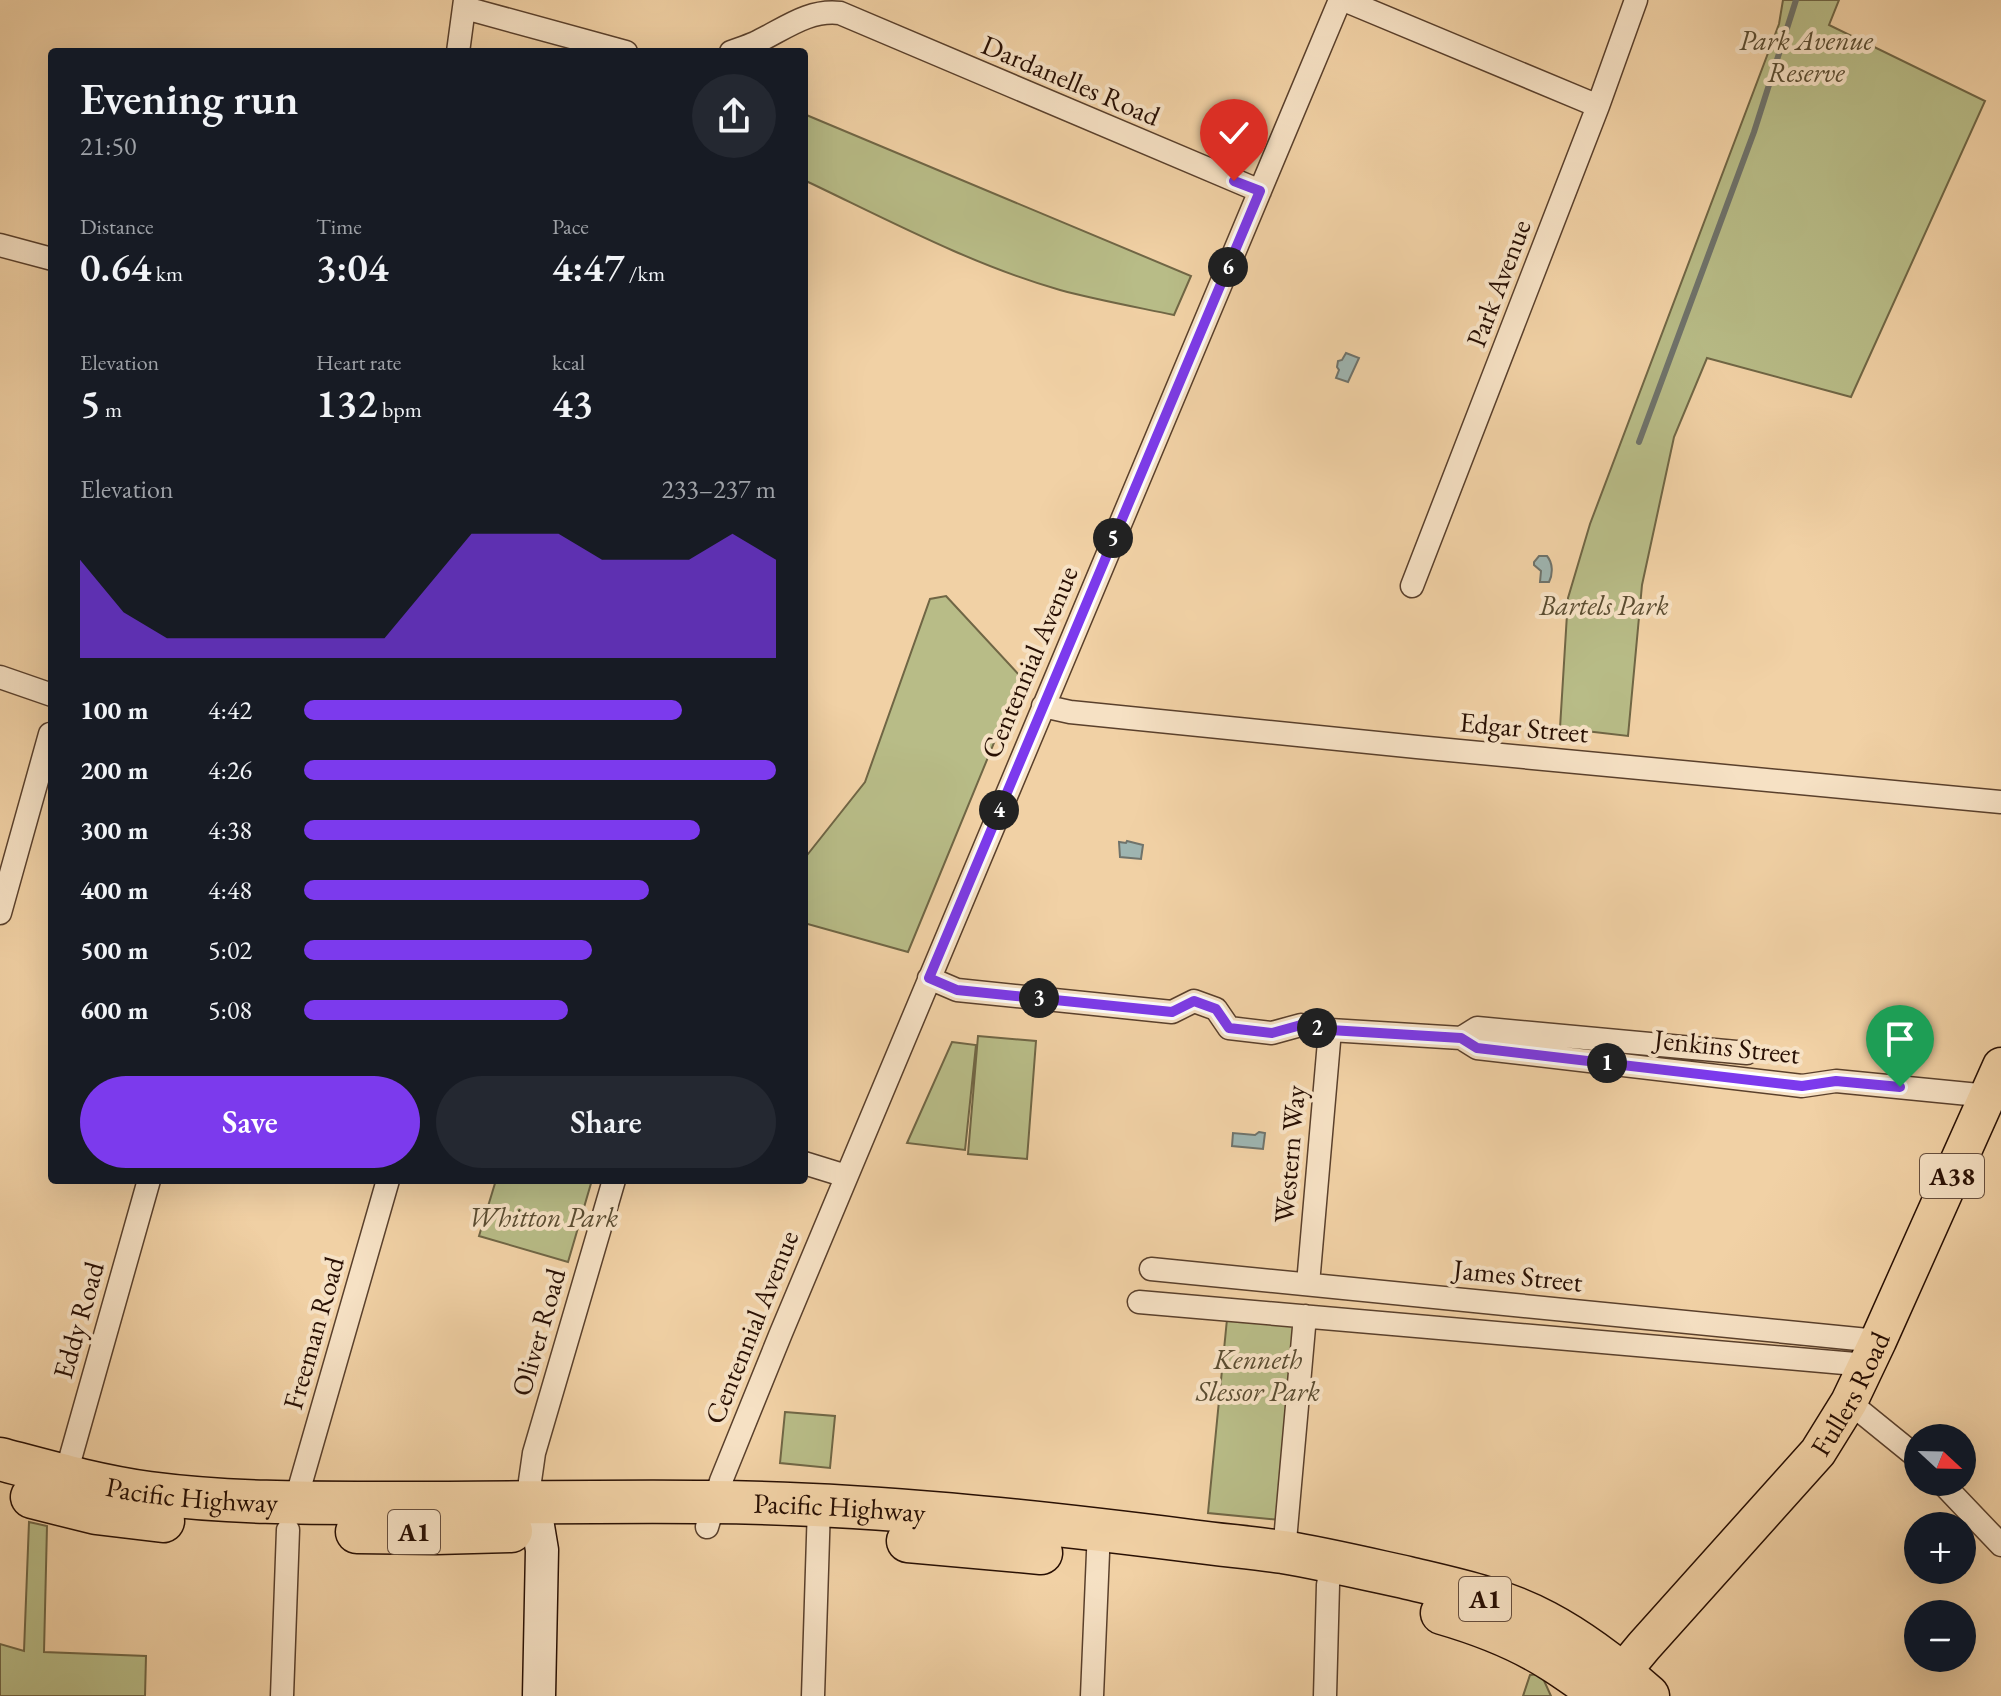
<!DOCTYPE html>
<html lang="en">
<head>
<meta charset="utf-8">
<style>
	:root { --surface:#171b24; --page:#242831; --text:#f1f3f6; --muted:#9ea1a6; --accent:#7c3aed }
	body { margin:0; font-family:"EB Garamond",serif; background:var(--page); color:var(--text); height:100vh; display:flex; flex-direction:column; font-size:30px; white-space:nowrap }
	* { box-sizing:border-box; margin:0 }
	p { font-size:26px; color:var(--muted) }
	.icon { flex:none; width:44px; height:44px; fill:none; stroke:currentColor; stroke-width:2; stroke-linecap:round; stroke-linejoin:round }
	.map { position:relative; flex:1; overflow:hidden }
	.drawer { position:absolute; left:48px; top:48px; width:760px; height:1136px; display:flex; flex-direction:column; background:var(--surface); border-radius:8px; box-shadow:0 8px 32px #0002 }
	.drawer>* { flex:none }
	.needle { width:52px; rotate:112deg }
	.tools { position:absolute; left:1904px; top:1424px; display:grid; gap:16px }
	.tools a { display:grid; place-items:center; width:72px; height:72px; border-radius:50%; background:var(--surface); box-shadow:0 8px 32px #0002; font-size:40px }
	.pin { position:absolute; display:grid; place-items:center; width:68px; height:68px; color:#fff; margin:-82px -34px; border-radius:50% 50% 50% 0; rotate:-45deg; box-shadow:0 0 8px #0007 }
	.pin .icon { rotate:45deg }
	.km { position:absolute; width:40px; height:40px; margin:-20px; border-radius:50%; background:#222; color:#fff; font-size:22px; line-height:40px; text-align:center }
	.round { display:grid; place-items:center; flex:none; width:84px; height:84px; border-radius:42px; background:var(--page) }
	.head { display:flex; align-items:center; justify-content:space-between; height:136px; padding:0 32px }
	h1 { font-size:44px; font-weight:600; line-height:60px }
	.metrics { display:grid; grid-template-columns:repeat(3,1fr); gap:12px; height:136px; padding:8px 32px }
	.metrics div { display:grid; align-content:center }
	.metrics b { font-size:40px; font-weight:600 }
	.metrics small { font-size:22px; font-weight:400 }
	.metrics p { font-size:22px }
	.chart { height:224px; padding:16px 32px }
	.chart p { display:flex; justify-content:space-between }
	.chart svg { width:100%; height:144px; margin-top:8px; fill:var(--accent); opacity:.7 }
	.action { display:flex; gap:16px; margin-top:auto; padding:16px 32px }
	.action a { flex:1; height:92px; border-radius:48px; background:var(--accent); color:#fff; font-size:32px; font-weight:600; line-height:92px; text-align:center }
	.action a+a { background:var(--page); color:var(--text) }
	ul { padding:0 32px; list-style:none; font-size:26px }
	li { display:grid; grid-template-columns:128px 96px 1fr; align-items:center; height:60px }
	li i { height:20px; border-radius:10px; background:var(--accent) }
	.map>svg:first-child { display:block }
	.green { fill:#b8bc87; stroke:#706645; stroke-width:2 }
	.water { fill:#9eb5b1; stroke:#6f736b; stroke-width:2 }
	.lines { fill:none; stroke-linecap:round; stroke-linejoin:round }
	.stream { stroke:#6f736b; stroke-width:6 }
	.street-casing { stroke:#5a402c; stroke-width:25 }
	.secondary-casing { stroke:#280f03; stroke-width:35 }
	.primary-casing { stroke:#280f03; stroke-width:39 }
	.highway-casing { stroke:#280f03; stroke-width:45 }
	.street { stroke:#f6e1c4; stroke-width:22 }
	.secondary { stroke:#f6e1c4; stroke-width:32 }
	.primary { stroke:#f1d1a5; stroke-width:36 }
	.highway { stroke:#f1d1a5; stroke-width:42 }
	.route-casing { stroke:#fff; stroke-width:16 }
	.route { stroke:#7c3aed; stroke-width:10 }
	.labels { text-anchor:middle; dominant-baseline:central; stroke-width:8; stroke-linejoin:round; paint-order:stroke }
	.shield { fill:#f6e1c4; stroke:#664e3d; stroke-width:2 }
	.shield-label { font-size:26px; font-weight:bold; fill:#280f03 }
	.park-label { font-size:28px; font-style:italic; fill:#5a4c31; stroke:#f6e1c4 }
	.street-label { font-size:28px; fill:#280f03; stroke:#f6e1c4 }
</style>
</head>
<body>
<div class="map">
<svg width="2001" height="1696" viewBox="0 0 2001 1696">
	<rect width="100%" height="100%" fill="#f1d1a5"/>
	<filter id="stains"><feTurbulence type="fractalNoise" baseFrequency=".0025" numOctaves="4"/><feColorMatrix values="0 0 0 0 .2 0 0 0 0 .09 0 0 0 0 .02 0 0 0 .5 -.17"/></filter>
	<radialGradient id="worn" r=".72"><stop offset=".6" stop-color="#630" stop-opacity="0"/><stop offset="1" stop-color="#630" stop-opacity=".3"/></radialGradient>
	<path class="green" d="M1783 0H1839L1829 25 1985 101 1851 397 1707 358 1674 437 1642 585 1628 736 1560 728 1568 598 1590 524 1779 24Z
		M804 114 1191 276 1174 315C1136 307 1097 300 1060 290 972 265 886 219 804 180Z
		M946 596 1021 677 908 952 804 923V859L865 782 930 599Z
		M978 1036 1036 1041 1027 1159 968 1154Z
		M952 1042 976 1045 965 1150 907 1143Z
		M496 1180H592L568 1262 479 1236Z
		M1227 1319 1300 1326 1281 1520 1208 1513Z
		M785 1412 835 1416 830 1468 780 1463Z
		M29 1522 47 1526 44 1652 146 1656 145 1696H0V1644L24 1651Z
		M1541 1674 1551 1696H1523L1530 1675Z"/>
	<path class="water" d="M1346 353 1359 358 1348 382 1336 378 1339 370 1337 367 1338 361 1342 360Z
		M1539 556H1547C1553 563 1553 574 1549 582H1540L1541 571 1534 565V562Z
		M1127 841 1143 845 1141 859 1120 857 1119 842 1126 843Z
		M1259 1132 1265 1133 1263 1149 1232 1146 1233 1133 1255 1135Z"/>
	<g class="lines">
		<path class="stream" d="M1639 442 1754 132 1796 0"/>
		<defs>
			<path id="street" d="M1344 0 1598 106
				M465 8 626 52
				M458 52 465 0
				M731 52C739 49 748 46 755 43 783 30 808 9 840 13L1260 191
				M0 245 52 259
				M1412 586 1598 106 1636 0
				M0 677 52 695
				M1043 706 1070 712 1417 747 2001 802
				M0 913 50 734
				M929 978 957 990 1172 1012 1194 1001 1216 1009 1229 1028 1272 1033 1301 1025 1330 1030 1461 1038 1477 1048 1802 1086 1836 1081 1989 1096
				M1461 1038 1477 1028 1747 1053
				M804 1163 846 1176
				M1151 1269 1878 1341
				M1308 1284 1330 1030
				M1139 1302 1867 1365
				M1849 1402 1918 1458
				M65 1477 149 1180
				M1941 1482 2001 1545
				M534 1502 530 1481 534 1453 614 1180
				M295 1503 388 1180
				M707 1527 721 1481 781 1333 1340 0
				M1284 1552 1305 1316
				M282 1696 288 1530
				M813 1696 819 1506
				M1092 1696 1099 1529
				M1325 1696 1328 1585 1332 1561"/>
			<path id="secondary" d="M534 1502 542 1550 539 1696"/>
			<g id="primary">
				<path id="s1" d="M1604 1694 1644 1646 1818 1452 1849 1402 1878 1341 2001 1066"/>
			</g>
			<g id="highway">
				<path id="s2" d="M0 1459C49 1472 98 1486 149 1493 233 1504 318 1503 403 1503 505 1503 607 1501 709 1502 870 1503 1031 1521 1191 1541 1222 1545 1253 1548 1283 1552 1325 1559 1367 1569 1408 1578 1454 1589 1503 1599 1545 1622 1583 1642 1616 1668 1648 1696"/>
				<path d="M32 1497 96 1513 163 1521"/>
				<path d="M357 1532 436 1533 511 1531"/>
				<path d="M908 1541 1041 1553"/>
				<path d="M1442 1613C1480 1624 1519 1639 1552 1660 1570 1671 1587 1684 1604 1696"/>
			</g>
		</defs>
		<use href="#street" class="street-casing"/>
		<use href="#secondary" class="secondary-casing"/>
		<use href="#primary" class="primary-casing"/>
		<use href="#highway" class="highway-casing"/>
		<use href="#street" class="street"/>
		<use href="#secondary" class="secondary"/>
		<use href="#primary" class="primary"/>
		<use href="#highway" class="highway"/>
	</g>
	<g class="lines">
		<defs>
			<path id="route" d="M1234 181 1260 191 929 978 957 990 1172 1012 1194 1001 1216 1009 1229 1028 1272 1033 1301 1025 1330 1030 1461 1038 1477 1048 1802 1086 1836 1081 1900 1087"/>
		</defs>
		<use href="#route" class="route-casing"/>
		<use href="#route" class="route"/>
	</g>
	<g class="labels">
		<g class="shield">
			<rect x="1920" y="1154" width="64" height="44" rx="6"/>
			<rect x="388" y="1510" width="52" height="44" rx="6"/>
			<rect x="1459" y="1577" width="52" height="44" rx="6"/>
		</g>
		<g class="shield-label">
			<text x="1952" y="1176">A38</text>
			<text x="414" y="1532">A1</text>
			<text x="1485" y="1599">A1</text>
		</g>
		<g class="park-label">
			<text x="1806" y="40">Park Avenue<tspan x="1806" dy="32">Reserve</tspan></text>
			<text x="1604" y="605">Bartels Park</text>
			<text x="543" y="1217">Whitton Park</text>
			<text x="1258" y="1359">Kenneth<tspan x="1258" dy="32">Slessor Park</tspan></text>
		</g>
		<g class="street-label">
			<text transform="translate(1071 80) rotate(23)">Dardanelles Road</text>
			<text transform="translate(1498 283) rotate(-69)">Park Avenue</text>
			<text transform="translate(1029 662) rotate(-67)">Centennial Avenue</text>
			<text transform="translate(1524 727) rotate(5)">Edgar Street</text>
			<text transform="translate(1727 1046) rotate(6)">Jenkins Street</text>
			<text transform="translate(1289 1154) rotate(-85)">Western Way</text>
			<text transform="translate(1518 1275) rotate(6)">James Street</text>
			<text transform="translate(78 1320) rotate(-74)">Eddy Road</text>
			<text transform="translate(751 1327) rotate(-68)">Centennial Avenue</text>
			<text transform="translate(538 1332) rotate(-74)">Oliver Road</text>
			<text transform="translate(313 1333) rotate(-74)">Freeman Road</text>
			<text stroke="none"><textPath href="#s1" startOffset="390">Fullers Road</textPath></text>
			<text stroke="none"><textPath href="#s2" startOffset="196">Pacific Highway</textPath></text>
			<text stroke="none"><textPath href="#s2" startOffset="844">Pacific Highway</textPath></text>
		</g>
	</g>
	<rect width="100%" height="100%" filter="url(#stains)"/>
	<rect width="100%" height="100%" fill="url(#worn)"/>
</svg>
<div class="tools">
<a><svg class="needle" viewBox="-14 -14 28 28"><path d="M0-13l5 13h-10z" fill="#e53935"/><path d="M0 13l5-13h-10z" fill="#9ea1a6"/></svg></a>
<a>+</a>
<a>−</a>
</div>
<div class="pin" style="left:1900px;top:1087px;background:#1e9e55"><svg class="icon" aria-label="arrive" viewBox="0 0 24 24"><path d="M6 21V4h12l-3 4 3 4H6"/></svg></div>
<div class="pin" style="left:1234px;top:181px;background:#d93025"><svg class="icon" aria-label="check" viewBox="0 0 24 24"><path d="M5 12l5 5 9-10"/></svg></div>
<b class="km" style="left:1607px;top:1063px">1</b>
<b class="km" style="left:1317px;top:1028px">2</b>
<b class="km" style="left:1039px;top:998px">3</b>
<b class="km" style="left:999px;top:810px">4</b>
<b class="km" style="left:1113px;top:538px">5</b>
<b class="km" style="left:1228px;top:267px">6</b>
<section class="drawer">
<div class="head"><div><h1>Evening run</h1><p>21:50</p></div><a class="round"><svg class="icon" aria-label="share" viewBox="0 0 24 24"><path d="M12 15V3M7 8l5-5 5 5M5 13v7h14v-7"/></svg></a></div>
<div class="metrics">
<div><p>Distance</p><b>0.64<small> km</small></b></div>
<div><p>Time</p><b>3:04</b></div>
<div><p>Pace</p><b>4:47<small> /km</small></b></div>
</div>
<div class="metrics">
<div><p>Elevation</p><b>5<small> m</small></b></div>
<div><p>Heart rate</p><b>132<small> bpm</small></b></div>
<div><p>kcal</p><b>43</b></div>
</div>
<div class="chart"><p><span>Elevation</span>233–237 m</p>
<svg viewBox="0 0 160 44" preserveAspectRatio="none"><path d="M0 44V14L10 30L20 38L30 38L40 38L50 38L60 38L70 38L80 22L90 6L100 6L110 6L120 14L130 14L140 14L150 6L160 14V44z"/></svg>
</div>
<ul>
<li><b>100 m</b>4:42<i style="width:80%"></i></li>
<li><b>200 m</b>4:26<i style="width:100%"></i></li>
<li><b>300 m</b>4:38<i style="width:84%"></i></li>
<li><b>400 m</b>4:48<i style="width:73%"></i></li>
<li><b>500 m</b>5:02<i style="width:61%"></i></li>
<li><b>600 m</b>5:08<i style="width:56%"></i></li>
</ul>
<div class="action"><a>Save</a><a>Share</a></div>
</section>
</div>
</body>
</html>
